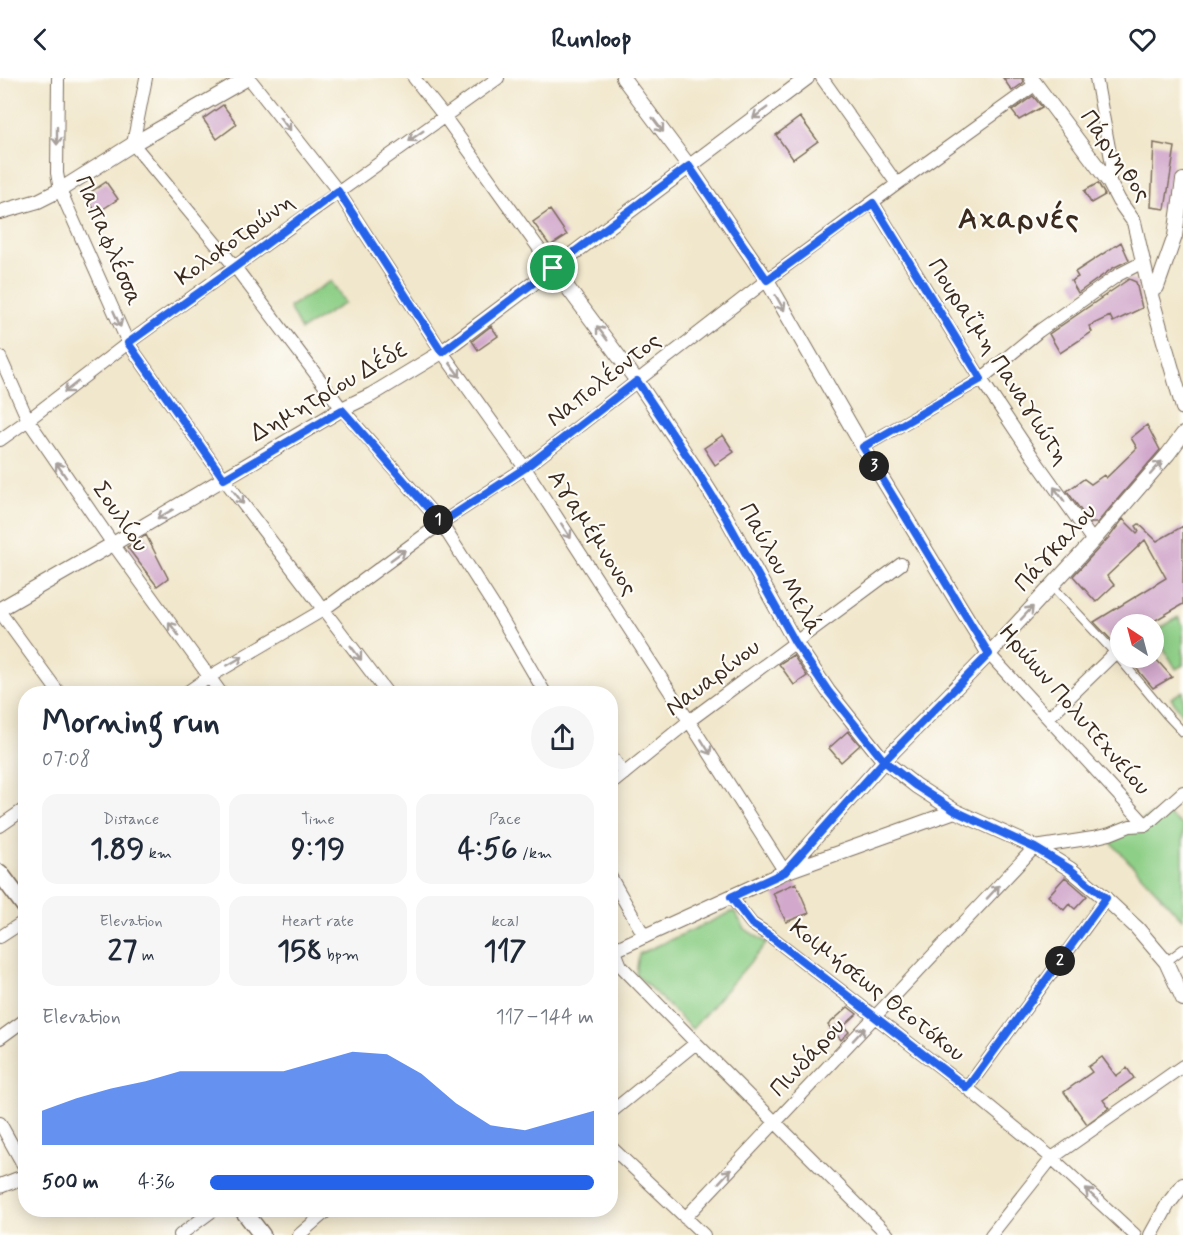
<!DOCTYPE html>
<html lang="en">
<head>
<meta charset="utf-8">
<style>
	:root { --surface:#fff; --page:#f6f6f7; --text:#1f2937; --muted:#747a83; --accent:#2563eb }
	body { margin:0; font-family:Mynerve,sans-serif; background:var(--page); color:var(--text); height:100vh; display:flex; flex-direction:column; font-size:22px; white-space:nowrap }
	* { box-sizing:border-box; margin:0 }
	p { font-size:20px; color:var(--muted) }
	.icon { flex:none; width:33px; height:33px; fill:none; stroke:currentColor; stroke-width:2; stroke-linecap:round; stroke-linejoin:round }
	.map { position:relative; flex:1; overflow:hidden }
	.side { position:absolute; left:18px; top:608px; width:600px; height:531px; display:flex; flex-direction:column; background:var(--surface); border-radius:24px; box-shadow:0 3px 15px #0003 }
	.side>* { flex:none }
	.needle { width:39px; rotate:324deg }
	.controls { position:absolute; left:1110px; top:536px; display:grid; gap:12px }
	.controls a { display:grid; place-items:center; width:54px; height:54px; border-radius:50%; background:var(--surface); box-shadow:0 3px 15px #0003; font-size:30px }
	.pin { position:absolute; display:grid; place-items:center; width:51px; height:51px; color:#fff; margin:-26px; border:3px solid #fff; border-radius:50%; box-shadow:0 2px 6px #0007 }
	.km { position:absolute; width:30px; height:30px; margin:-15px; border-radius:50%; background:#222; color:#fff; font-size:16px; line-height:30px; text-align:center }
	.round { display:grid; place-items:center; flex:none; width:63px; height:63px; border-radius:32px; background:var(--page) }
	.summary { display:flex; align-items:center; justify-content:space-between; height:102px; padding:0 24px }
	h1 { font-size:33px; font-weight:800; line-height:45px }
	.metrics { display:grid; grid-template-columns:repeat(3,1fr); gap:9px; height:102px; padding:6px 24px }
	.metrics div { display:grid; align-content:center; border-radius:15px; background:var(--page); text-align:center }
	.metrics b { font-size:30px; font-weight:800 }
	.metrics small { font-size:16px; font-weight:400 }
	.metrics p { font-size:16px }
	.chart { height:168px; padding:12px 24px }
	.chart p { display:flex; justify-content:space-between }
	.chart svg { width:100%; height:108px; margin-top:6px; fill:var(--accent); opacity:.7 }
	ul { padding:0 24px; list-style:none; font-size:20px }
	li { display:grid; grid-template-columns:96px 72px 1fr; align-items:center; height:45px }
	li i { height:15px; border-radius:8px; background:var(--accent) }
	header { display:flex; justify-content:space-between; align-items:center; height:78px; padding:0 24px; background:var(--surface); font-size:27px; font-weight:800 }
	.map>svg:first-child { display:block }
	.park { fill:#8ecf87; stroke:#647c52; stroke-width:1.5 }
	.building { fill:#d2a9cc }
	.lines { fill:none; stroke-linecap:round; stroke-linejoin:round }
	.pedestrian-casing { stroke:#7b6c5b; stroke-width:10 }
	.minor-casing { stroke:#7b6c5b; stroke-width:14 }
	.tertiary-casing { stroke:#7b6c5b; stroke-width:16 }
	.secondary-casing { stroke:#7b6c5b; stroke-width:19 }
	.pedestrian { stroke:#fff; stroke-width:8 }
	.minor { stroke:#fff; stroke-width:12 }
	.tertiary { stroke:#fff; stroke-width:14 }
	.secondary { stroke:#fff; stroke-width:16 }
	.oneway { stroke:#a79f9a }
	.route-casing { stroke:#fff; stroke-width:12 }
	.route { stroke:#2563eb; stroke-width:8 }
	.labels { text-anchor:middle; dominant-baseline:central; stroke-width:4.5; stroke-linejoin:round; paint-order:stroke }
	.street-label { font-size:24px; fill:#3b2a1e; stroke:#fdfcf7 }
	.district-label { font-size:30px; font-weight:bold; letter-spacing:1.5px; fill:#3b2a1e; stroke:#fdfcf7 }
</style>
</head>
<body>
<header><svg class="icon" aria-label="back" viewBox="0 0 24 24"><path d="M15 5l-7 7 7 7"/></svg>Runloop<svg class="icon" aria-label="heart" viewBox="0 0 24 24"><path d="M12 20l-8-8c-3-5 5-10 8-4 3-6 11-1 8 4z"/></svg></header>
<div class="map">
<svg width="1183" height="1157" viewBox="0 0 1183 1157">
	<rect width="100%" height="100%" fill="#fdfcf7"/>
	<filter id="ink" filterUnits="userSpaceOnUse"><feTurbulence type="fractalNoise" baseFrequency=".0167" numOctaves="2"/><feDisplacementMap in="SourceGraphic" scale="12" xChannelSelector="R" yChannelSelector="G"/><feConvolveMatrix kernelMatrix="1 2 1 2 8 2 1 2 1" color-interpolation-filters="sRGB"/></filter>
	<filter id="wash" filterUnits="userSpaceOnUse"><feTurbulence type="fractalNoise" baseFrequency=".008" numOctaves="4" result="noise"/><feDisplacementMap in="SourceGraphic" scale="24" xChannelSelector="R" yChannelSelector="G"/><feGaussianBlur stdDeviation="1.35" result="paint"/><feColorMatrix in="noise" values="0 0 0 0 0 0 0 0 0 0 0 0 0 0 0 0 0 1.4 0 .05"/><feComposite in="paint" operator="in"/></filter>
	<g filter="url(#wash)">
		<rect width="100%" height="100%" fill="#f1e7cc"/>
		<path class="park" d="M331 203 345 225 301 252 289 229Z
			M1178 539 1183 547V587L1176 591 1154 554Z
			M1183 613V638L1171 620Z
			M1162 732 1183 748V842L1107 760Z
			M734 833 745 851 767 865 692 951 636 896 639 876Z"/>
		<g id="blocks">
			<path class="building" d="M1003 0H1022L1023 5 1012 13Z
				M1033 18 1042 29 1019 42 1012 33Z
				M223 27 237 46 217 61 203 41Z
				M800 39 818 63 793 81 776 57Z
				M1154 65 1175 69 1165 131 1151 129Z
				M106 104 118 121 97 135 85 118Z
				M1098 105 1105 117 1091 125 1084 113Z
				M550 132 567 157 550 168 533 144Z
				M1121 164 1129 182 1113 190 1078 215 1071 203 1078 199 1075 194Z
				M1129 201 1136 204 1142 230 1113 244 1110 238 1089 248 1092 254 1060 275 1049 256Z
				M491 248 498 258 478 272 472 263Z
				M1147 347 1160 372 1097 445H1090L1067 413 1084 401 1091 406 1104 397 1106 400 1137 370 1131 360Z
				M723 357 734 374 715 387 704 370Z
				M1123 441 1137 455 1139 453 1136 448 1139 446 1157 463 1183 448V526L1149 546H1120V569L1116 567 1094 544 1166 500 1145 462 1107 498 1114 507 1096 524 1073 498 1111 457Z
				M146 457 168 500 157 508 127 469Z
				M793 577 807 598 794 607 779 586Z
				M1127 579H1154L1172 599 1153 610Z
				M848 653 860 667 841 684 829 670Z
				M1065 799 1087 818 1075 831 1069 826 1064 832 1048 818Z
				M796 805 809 835 786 844 773 815Z
				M848 929 857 936 844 948 849 954 841 962 828 947Z
				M1102 979 1116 998 1127 990 1134 1000 1103 1022 1109 1030 1087 1046 1064 1014 1092 994 1088 989Z"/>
		</g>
	</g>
	<g filter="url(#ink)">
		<use href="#blocks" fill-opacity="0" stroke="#7b6c5b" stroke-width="1.5"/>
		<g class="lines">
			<defs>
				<path id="pedestrian" d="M1052 508 1115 575 1166 636 1183 654
					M1166 884 1183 871"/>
				<path id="minor" d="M58 0 57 95 60 112 128 265 224 401 387 615
					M146 0 133 66 235 189 342 331 441 445 499 536 545 615
					M249 0 338 113 442 274 525 390 689 643 785 794
					M414 0 444 38 553 190
					M822 0 897 106
					M1096 0 1112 86 1109 104
					M873 125 981 301 1033 379 1093 463
					M0 279 28 342 113 466 221 615
					M0 362 28 342 128 265 498 0
					M863 369 981 301 1039 253 1118 197 1143 184
					M0 534 59 615
					M989 576 1146 747
					M186 615 209 599 323 532 441 445 525 390 767 202 897 106 1036 6
					M1048 640 1115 575
					M610 676 624 696
					M610 707 689 643 901 486
					M0 748 26 730
					M610 798 645 859
					M731 819 752 846 769 857 967 1010 1052 1080 1135 1157
					M0 859 26 842
					M615 873 621 888 696 965 888 1157
					M0 960 26 941
					M967 1010 1106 821
					M610 1035 696 965
					M0 1045 26 1092
					M610 1068 704 1157
					M685 1140 1035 769 1093 760 1110 756 1130 748 1146 747 1183 714
					M180 1157 215 1131
					M299 1157 329 1131
					M991 1157 1052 1080 1183 988"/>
				<path id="tertiary" d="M623 0 689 88 767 202 863 369 989 576
					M1031 0 1109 104 1119 123 1134 144 1150 214 1183 330
					M0 134 38 123 60 112 133 66 248 0
					M553 190 637 303 695 390 726 439 795 564 828 613 884 683 916 708 955 733 1035 769 1070 791 1106 821 1137 850 1166 884 1183 921
					M1150 214 1157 209 1175 158 1183 102
					M0 531 113 466 342 331 371 317 442 274 807 0
					M785 794 884 683 989 576 1093 463 1168 376 1183 356
					M610 874 785 794 955 733
					M0 1108 26 1098
					M1151 1157 1168 1126 1183 1107"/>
				<path id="secondary" d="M0 795 26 830
					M242 1131 262 1157"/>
			</defs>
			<use href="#pedestrian" class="pedestrian-casing"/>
			<use href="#minor" class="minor-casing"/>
			<use href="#tertiary" class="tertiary-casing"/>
			<use href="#secondary" class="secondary-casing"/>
			<use href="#pedestrian" class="pedestrian"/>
			<use href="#minor" class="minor"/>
			<use href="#tertiary" class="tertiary"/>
			<use href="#secondary" class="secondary"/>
		</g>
		<defs><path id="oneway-shaft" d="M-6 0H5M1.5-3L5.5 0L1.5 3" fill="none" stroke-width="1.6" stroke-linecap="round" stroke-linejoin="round" transform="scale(1.5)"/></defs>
		<g class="oneway">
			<use href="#oneway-shaft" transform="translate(760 35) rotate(143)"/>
			<use href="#oneway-shaft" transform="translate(285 46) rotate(52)"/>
			<use href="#oneway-shaft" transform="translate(658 47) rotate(53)"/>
			<use href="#oneway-shaft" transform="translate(57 58) rotate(90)"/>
			<use href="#oneway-shaft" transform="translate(416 58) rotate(145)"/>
			<use href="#oneway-shaft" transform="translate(780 225) rotate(60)"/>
			<use href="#oneway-shaft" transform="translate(117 241) rotate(66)"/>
			<use href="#oneway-shaft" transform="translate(602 255) rotate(-127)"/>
			<use href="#oneway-shaft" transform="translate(455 292) rotate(54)"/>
			<use href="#oneway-shaft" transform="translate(71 309) rotate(142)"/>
			<use href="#oneway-shaft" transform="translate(1156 390) rotate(-49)"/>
			<use href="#oneway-shaft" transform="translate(61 392) rotate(-124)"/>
			<use href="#oneway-shaft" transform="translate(1059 416) rotate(-126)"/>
			<use href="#oneway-shaft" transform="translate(238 419) rotate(53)"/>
			<use href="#oneway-shaft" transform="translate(165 436) rotate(150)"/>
			<use href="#oneway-shaft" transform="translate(566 453) rotate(57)"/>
			<use href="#oneway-shaft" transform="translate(398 477) rotate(-36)"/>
			<use href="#oneway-shaft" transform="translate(1027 535) rotate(-47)"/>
			<use href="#oneway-shaft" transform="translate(174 551) rotate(-126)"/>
			<use href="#oneway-shaft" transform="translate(356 575) rotate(53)"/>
			<use href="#oneway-shaft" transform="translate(235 583) rotate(-30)"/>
			<use href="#oneway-shaft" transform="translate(706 669) rotate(58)"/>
			<use href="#oneway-shaft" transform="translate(993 814) rotate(-47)"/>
			<use href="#oneway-shaft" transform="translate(859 956) rotate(-47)"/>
			<use href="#oneway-shaft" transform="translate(725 1098) rotate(-47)"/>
			<use href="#oneway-shaft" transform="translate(1092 1117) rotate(-137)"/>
		</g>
	</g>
	<g class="lines" filter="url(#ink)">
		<defs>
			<path id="route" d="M553 190 442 274 338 113 235 189 128 265 224 401 342 332 441 445 525 390 637 303 695 390 726 440 795 564 828 613 884 683 916 708 955 733 1035 770 1070 791 1106 820 967 1010 769 857 752 846 731 819 785 794 884 683 989 576 863 369 981 301 873 125 767 202 689 88 553 190"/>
		</defs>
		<use href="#route" class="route-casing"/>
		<use href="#route" class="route"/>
	</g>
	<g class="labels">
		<g class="street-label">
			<text transform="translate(1115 78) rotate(55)">Πάρνηθος</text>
			<text transform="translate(235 162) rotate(-36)">Κολοκοτρώνη</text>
			<text transform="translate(108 163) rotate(67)">Παπαφλέσσα</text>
			<text transform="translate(998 284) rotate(57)">Πουραΐμη Παναγιώτη</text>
			<text transform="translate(604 302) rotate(-38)">Ναπολέοντος</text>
			<text transform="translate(329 314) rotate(-30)">Δημητρίου Δέδε</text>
			<text transform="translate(120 439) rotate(55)">Σουλίου</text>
			<text transform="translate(592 455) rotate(57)">Αγαμέμνονος</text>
			<text transform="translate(1056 470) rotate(-48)">Πάγκαλου</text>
			<text transform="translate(780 491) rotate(61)">Παύλου Μελά</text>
			<text transform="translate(713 600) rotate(-37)">Ναυαρίνου</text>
			<text transform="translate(1074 632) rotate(49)">Ηρώων Πολυτεχνείου</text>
			<text transform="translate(877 913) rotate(38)">Κοιμήσεως Θεοτόκου</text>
			<text transform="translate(808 980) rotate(-47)">Πινδάρου</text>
		</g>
		<g class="district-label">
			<text x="1019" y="141">Αχαρνές</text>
		</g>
	</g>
</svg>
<div class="controls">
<a><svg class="needle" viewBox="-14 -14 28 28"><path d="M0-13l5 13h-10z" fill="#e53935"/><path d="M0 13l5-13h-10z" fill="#747a83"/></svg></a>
</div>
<div class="pin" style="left:553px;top:190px;background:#1e9e55"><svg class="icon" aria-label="arrive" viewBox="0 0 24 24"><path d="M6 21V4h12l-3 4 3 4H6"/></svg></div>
<b class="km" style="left:438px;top:442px">1</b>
<b class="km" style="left:1060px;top:883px">2</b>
<b class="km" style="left:874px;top:388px">3</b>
<section class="side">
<div class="summary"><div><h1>Morning run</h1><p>07:08</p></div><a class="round"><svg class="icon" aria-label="share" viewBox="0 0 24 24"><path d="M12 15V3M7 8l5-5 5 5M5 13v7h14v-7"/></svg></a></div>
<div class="metrics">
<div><p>Distance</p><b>1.89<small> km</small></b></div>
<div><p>Time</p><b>9:19</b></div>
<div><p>Pace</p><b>4:56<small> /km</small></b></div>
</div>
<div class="metrics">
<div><p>Elevation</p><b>27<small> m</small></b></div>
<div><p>Heart rate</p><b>158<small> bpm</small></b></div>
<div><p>kcal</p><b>117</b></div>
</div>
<div class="chart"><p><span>Elevation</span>117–144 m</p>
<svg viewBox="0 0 160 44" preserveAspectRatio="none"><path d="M0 44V30L10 25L20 21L30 18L40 14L50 14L60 14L70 14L80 10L90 6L100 7L110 15L120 27L130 36L140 38L150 34L160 30V44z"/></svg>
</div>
<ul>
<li><b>500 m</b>4:36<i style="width:100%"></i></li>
</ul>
</section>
</div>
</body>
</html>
